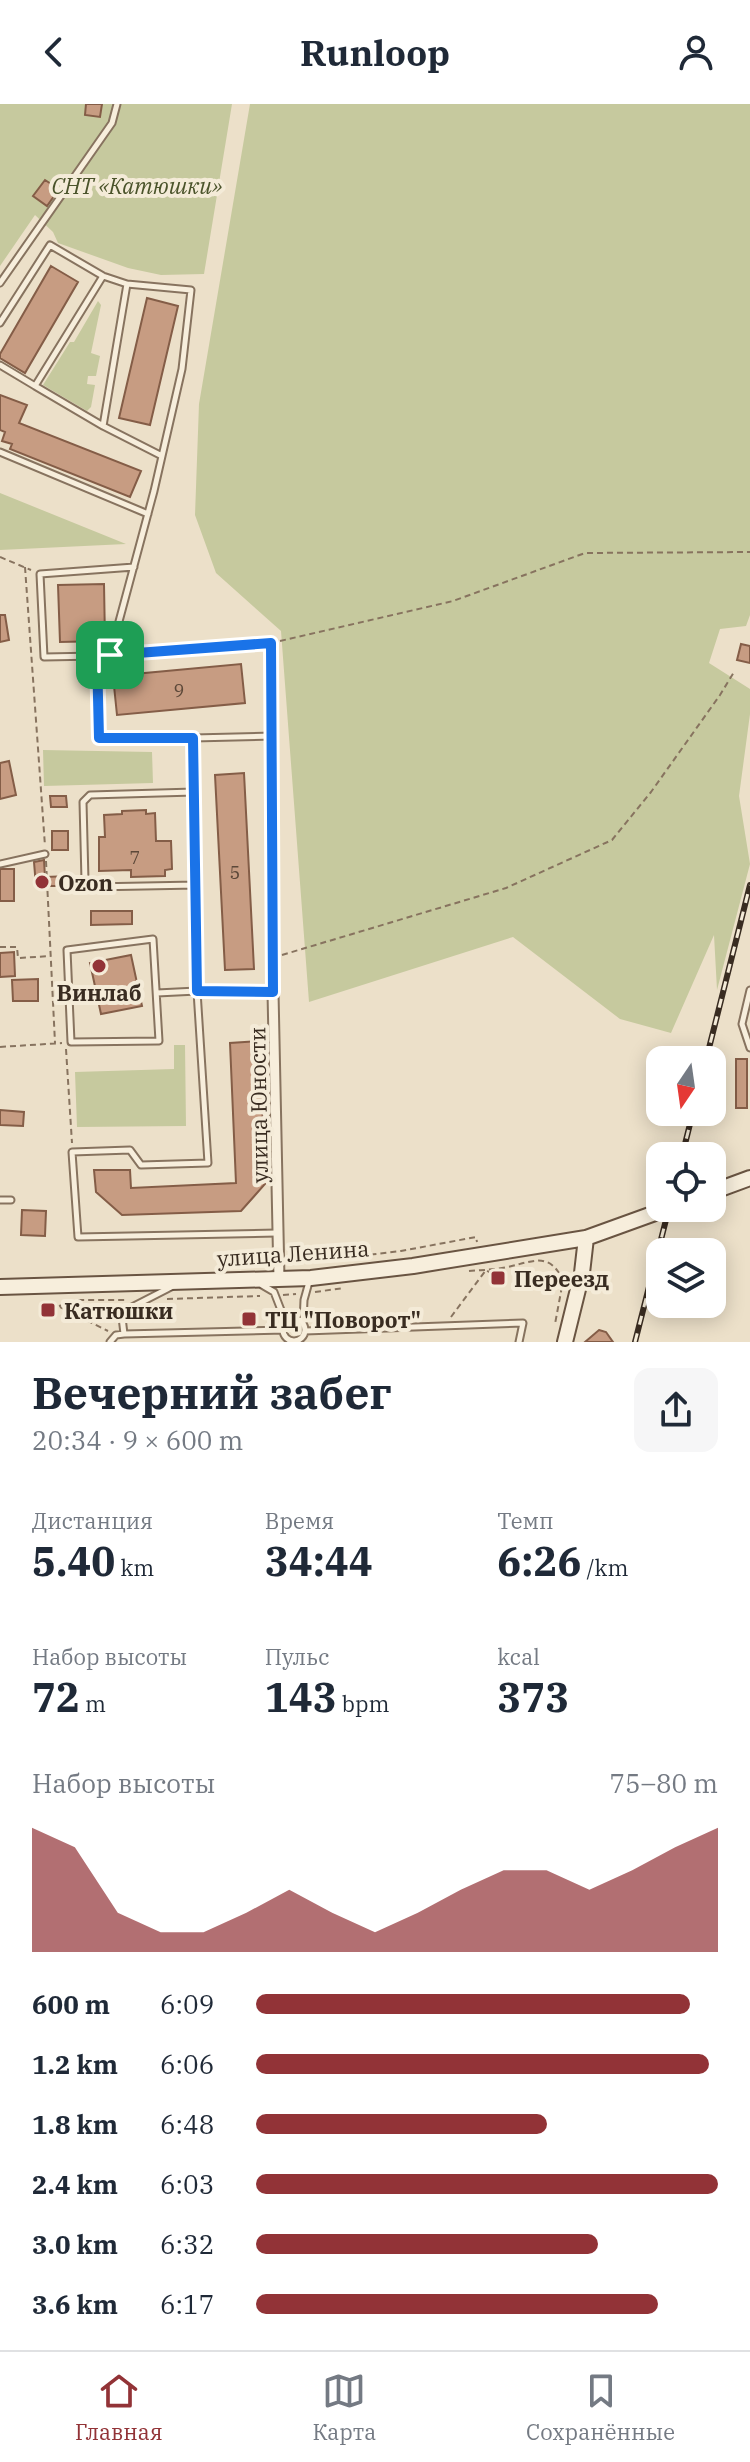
<!DOCTYPE html>
<html lang="ru">
<head>
<meta charset="utf-8">
<style>
	:root { --surface:#fff; --page:#f6f6f7; --text:#1f2937; --muted:#747a83; --line:#e0e1e3; --accent:#923337 }
	body { margin:0; font-family:"IBM Plex Serif",serif; background:var(--page); color:var(--text); height:100vh; display:flex; flex-direction:column; font-size:30px; white-space:nowrap }
	* { box-sizing:border-box; margin:0 }
	p { font-size:26px; color:var(--muted) }
	.icon { flex:none; width:44px; height:44px; fill:none; stroke:currentColor; stroke-width:2; stroke-linecap:round; stroke-linejoin:round }
	.map { position:relative; height:1238px; overflow:hidden }
	.sheet { display:flex; flex-direction:column; background:var(--surface); flex:1 }
	.sheet>* { flex:none }
	.needle { width:52px; rotate:193deg }
	.tools { position:absolute; left:646px; top:942px; display:grid; gap:16px }
	.tools a { display:grid; place-items:center; width:80px; height:80px; border-radius:16px; background:var(--surface); box-shadow:0 4px 20px #0003; font-size:40px }
	.pin { position:absolute; display:grid; place-items:center; width:68px; height:68px; color:#fff; margin:-34px; border-radius:16px; box-shadow:0 4px 12px #0006 }
	.round { display:grid; place-items:center; flex:none; width:84px; height:84px; border-radius:16px; background:var(--page) }
	.summary { display:flex; align-items:center; justify-content:space-between; height:136px; padding:0 32px }
	h1 { font-size:44px; font-weight:800; line-height:60px }
	.stats { display:grid; grid-template-columns:repeat(3,1fr); gap:12px; height:136px; padding:8px 32px }
	.stats div { display:grid; align-content:center }
	.stats b { font-size:40px; font-weight:800 }
	.stats small { font-size:22px; font-weight:400 }
	.stats p { font-size:22px }
	.chart { height:224px; padding:16px 32px }
	.chart p { display:flex; justify-content:space-between }
	.chart svg { width:100%; height:144px; margin-top:8px; fill:var(--accent); opacity:.7 }
	ul { padding:0 32px; list-style:none; font-size:26px }
	li { display:grid; grid-template-columns:128px 96px 1fr; align-items:center; height:60px }
	li i { height:20px; border-radius:10px; background:var(--accent) }
	header { display:flex; justify-content:space-between; align-items:center; height:104px; padding:0 32px; background:var(--surface); font-size:36px; font-weight:800 }
	.tab-bar { display:flex; justify-content:space-around; align-items:center; height:112px; border-top:2px solid var(--line); background:var(--surface); font-size:22px; color:var(--muted) }
	.tab-bar a { display:grid; justify-items:center; gap:4px }
	.tab-bar .current { color:var(--accent) }
	.map>svg:first-child { display:block }
	.green { fill:#c6c99e }
	.building { fill:#c79c82; stroke:#845d47; stroke-width:2 }
	.lines { fill:none; stroke-linecap:round; stroke-linejoin:round }
	.lane-casing { stroke:#87735f; stroke-width:9 }
	.street-casing { stroke:#87735f; stroke-width:13 }
	.secondary-casing { stroke:#695442; stroke-width:18 }
	.path { stroke:#87735f; stroke-width:2; stroke-dasharray:6 4; stroke-linecap:butt }
	.lane { stroke:#f7eedc; stroke-width:5 }
	.street { stroke:#f7eedc; stroke-width:9 }
	.secondary { stroke:#f7eedc; stroke-width:14 }
	.rail-casing { stroke:#392c21; stroke-width:6 }
	.rail { stroke:#f4ebd8; stroke-width:3; stroke-dasharray:9; stroke-linecap:butt }
	.route-casing { stroke:#fff; stroke-width:16 }
	.route { stroke:#1a73e8; stroke-width:10 }
	.poi-dot { fill:#923337; stroke:#f4ebd8; stroke-width:3 }
	.labels { text-anchor:middle; dominant-baseline:central; stroke-width:8; stroke-linejoin:round; paint-order:stroke }
	.number-label { font-size:18px; fill:#5c4839 }
	.park-label { font-size:22px; font-style:italic; fill:#4a532a; stroke:#f4ebd8 }
	.poi-label { font-size:22px; font-weight:bold; fill:#392c21; stroke:#f4ebd8; text-anchor:start }
	.street-label { font-size:22px; fill:#392c21; stroke:#f4ebd8 }
</style>
</head>
<body>
<header><svg class="icon" aria-label="back" viewBox="0 0 24 24"><path d="M15 5l-7 7 7 7"/></svg>Runloop<svg class="icon" aria-label="person" viewBox="0 0 24 24"><circle cx="12" cy="8" r="4"/><path d="M4 21q1-7 8-7t8 7"/></svg></header>
<div class="map">
<svg width="750" height="1238" viewBox="0 0 750 1238">
	<rect width="100%" height="100%" fill="#ece0c9"/>
	<path class="green" d="M0 0H232L204 170 161 171 128 164 58 139 53 128 35 111 0 162Z
		M250 0H750V511L746 522 720 525 709 559 750 585V610L739 692 750 760 717 886 714 831 671 929 620 915 513 833 309 898 281 527 216 469 195 411 199 300Z
		M98 197 101 201 91 249 100 252 96 272H88L87 280 95 281 91 303 87 307 43 281 70 238H74Z
		M0 388V389L126 440 0 446Z
		M43 646 152 648 153 679 44 682Z
		M174 941H185L186 1022 77 1023 75 968 174 965Z"/>
	<path class="building" d="M86 0H102L100 13 85 11Z
		M45 76 59 85 47 102 33 92Z
		M51 162 78 178 25 269 0 254V250Z
		M147 194 178 202 150 321 119 314Z
		M0 291 27 301 19 319 141 367 130 393 10 345 12 340 2 337 5 328 0 326Z
		M104 480 105 537 60 538 58 481Z
		M0 511H5L9 536 0 538Z
		M741 540 750 542V559L737 556Z
		M241 560 245 599 117 611 113 572Z
		M9 657 16 691 0 695V659Z
		M244 669 254 865 225 866 215 671Z
		M50 692H66L67 703H51Z
		M146 706V710L155 709 156 737H171L172 765 165 766V772L131 773V766L99 767V733H105L104 711 122 710V707Z
		M52 727H68V746H52Z
		M44 756 45 773 70 772V782H36L34 758Z
		M0 765H14V797H0Z
		M91 807H132V820L91 821Z
		M14 848 15 872 0 873V849Z
		M131 851 142 902 101 910 90 859Z
		M38 875V897H13L12 876Z
		M260 937 265 1080 241 1107 122 1111 96 1088 94 1066H130L131 1084 236 1079 230 939Z
		M736 955H747V1004H736Z
		M0 1006 24 1008 23 1022 0 1021Z
		M22 1106 46 1107 45 1132 21 1131Z
		M599 1226 606 1228 613 1238H585Z"/>
	<g class="lines">
		<defs>
			<path id="lane" d="M103 172 35 282 103 322 127 180
				M0 179 112 19 117 0
				M0 219 50 141 103 172 127 180 191 186 182 265 154 387 110 551
				M0 261 35 282
				M103 322 162 352
				M0 348 148 410
				M97 552 44 553 40 470 134 463
				M272 632 193 634 197 887 208 1059 141 1061 130 1046 72 1048 78 1133 277 1129
				M193 634H99L97 552 271 539
				M194 688 90 691 83 698 85 777 92 783 196 781
				M0 760 45 750
				M153 835 159 937 71 938 67 846Z
				M750 886 742 920 750 944
				M157 889 197 887 272 888
				M0 1096H11
				M262 1181 274 1188 286 1219
				M283 1226a11 11 0 1 1 22 0a11 11 0 1 1-22 0Z
				M303 1219 304 1196 309 1178
				M305 1227 523 1219 519 1238
				M124 1230 122 1213 132 1203 171 1183
				M110 1238 116 1231 124 1230 284 1226"/>
			<path id="street" d="M271 539 273 888 279 1175"/>
			<path id="secondary" d="M712 1088 750 1074
				M0 1183 311 1174 413 1162 586 1134 669 1104
				M565 1238 582 1169 586 1134"/>
		</defs>
		<use href="#lane" class="lane-casing"/>
		<use href="#street" class="street-casing"/>
		<use href="#secondary" class="secondary-casing"/>
		<path class="path" d="M0 453 31 466
			M25 463 45 742
			M280 537 453 497 585 449 750 448
			M46 757 55 939
			M0 843H17L18 854 51 852
			M282 851 506 784 612 736 651 688 720 591 734 568
			M0 943 62 939
			M66 945 72 1039
			M291 1160 401 1147 476 1133 477 1138
			M469 1167C480 1166 491 1166 502 1164 529 1160 549 1144 563 1177L555 1220
			M315 1188 344 1184
			M283 1191 296 1190
			M167 1195 260 1192
			M59 1202 80 1196H128
			M60 1203 108 1227
			M451 1213 486 1166 498 1174"/>
		<use href="#lane" class="lane"/>
		<use href="#street" class="street"/>
		<use href="#secondary" class="secondary"/>
		<defs>
			<path id="rail" d="M706 956 750 781
				M682 1052 693 1008
				M635 1238 669 1104"/>
		</defs>
		<use href="#rail" class="rail-casing"/>
		<use href="#rail" class="rail"/>
	</g>
	<g class="lines">
		<defs>
			<path id="route" d="M271 539 273 888 197 887 193 634H99L97 552Z"/>
		</defs>
		<use href="#route" class="route-casing"/>
		<use href="#route" class="route"/>
	</g>
	<g class="poi-dot">
		<circle cx="42" cy="778" r="8"/>
		<circle cx="99" cy="862" r="8"/>
		<rect x="490" y="1166" width="16" height="16" rx="4"/>
		<rect x="40" y="1198" width="16" height="16" rx="4"/>
		<rect x="241" y="1207" width="16" height="16" rx="4"/>
	</g>
	<g class="labels">
		<g class="number-label">
			<text x="179" y="586">9</text>
			<text x="135" y="753">7</text>
			<text x="235" y="768">5</text>
		</g>
		<g class="park-label">
			<text x="137" y="81">СНТ «Катюшки»</text>
		</g>
		<g class="poi-label">
			<text x="58" y="778">Ozon</text>
			<text x="99" y="888" text-anchor="middle">Винлаб</text>
			<text x="514" y="1174">Переезд</text>
			<text x="64" y="1206">Катюшки</text>
			<text x="265" y="1215">ТЦ "Поворот"</text>
		</g>
		<g class="street-label">
			<text transform="translate(258 1001) rotate(-91)">улица Юности</text>
			<text transform="translate(293 1149) rotate(-4)">улица Ленина</text>
		</g>
	</g>
</svg>
<div class="tools">
<a><svg class="needle" viewBox="-14 -14 28 28"><path d="M0-13l5 13h-10z" fill="#e53935"/><path d="M0 13l5-13h-10z" fill="#747a83"/></svg></a>
<a><svg class="icon" aria-label="locate" viewBox="0 0 24 24"><circle cx="12" cy="12" r="6"/><path d="M12 2v4M12 18v4M2 12h4M18 12h4"/></svg></a>
<a><svg class="icon" aria-label="layers" viewBox="0 0 24 24"><path d="M12 4l9 5-9 5-9-5zM3 14l9 5 9-5"/></svg></a>
</div>
<div class="pin" style="left:110px;top:551px;background:#1e9e55"><svg class="icon" aria-label="arrive" viewBox="0 0 24 24"><path d="M6 21V4h12l-3 4 3 4H6"/></svg></div>
</div>
<section class="sheet">
<div class="summary"><div><h1>Вечерний забег</h1><p>20:34 · 9 × 600 m</p></div><a class="round"><svg class="icon" aria-label="share" viewBox="0 0 24 24"><path d="M12 15V3M7 8l5-5 5 5M5 13v7h14v-7"/></svg></a></div>
<div class="stats">
<div><p>Дистанция</p><b>5.40<small> km</small></b></div>
<div><p>Время</p><b>34:44</b></div>
<div><p>Темп</p><b>6:26<small> /km</small></b></div>
</div>
<div class="stats">
<div><p>Набор высоты</p><b>72<small> m</small></b></div>
<div><p>Пульс</p><b>143<small> bpm</small></b></div>
<div><p>kcal</p><b>373</b></div>
</div>
<div class="chart"><p><span>Набор высоты</span>75–80 m</p>
<svg viewBox="0 0 160 44" preserveAspectRatio="none"><path d="M0 44V6L10 12L20 32L30 38L40 38L50 32L60 25L70 32L80 38L90 32L100 25L110 19L120 19L130 25L140 19L150 12L160 6V44z"/></svg>
</div>
<ul>
<li><b>600 m</b>6:09<i style="width:94%"></i></li>
<li><b>1.2 km</b>6:06<i style="width:98%"></i></li>
<li><b>1.8 km</b>6:48<i style="width:63%"></i></li>
<li><b>2.4 km</b>6:03<i style="width:100%"></i></li>
<li><b>3.0 km</b>6:32<i style="width:74%"></i></li>
<li><b>3.6 km</b>6:17<i style="width:87%"></i></li>
</ul>
</section>
<nav class="tab-bar">
<a class="current"><svg class="icon" aria-label="home" viewBox="0 0 24 24"><path d="M3 11l9-7 9 7M6 9v11h12V9"/></svg>Главная</a>
<a><svg class="icon" aria-label="map" viewBox="0 0 24 24"><path d="M3 6l6-2 6 2 6-2v14l-6 2-6-2-6 2zM9 4v14M15 6v14"/></svg>Карта</a>
<a><svg class="icon" aria-label="saved" viewBox="0 0 24 24"><path d="M7 4h10v16l-5-4-5 4z"/></svg>Сохранённые</a>
</nav>
</body>
</html>
